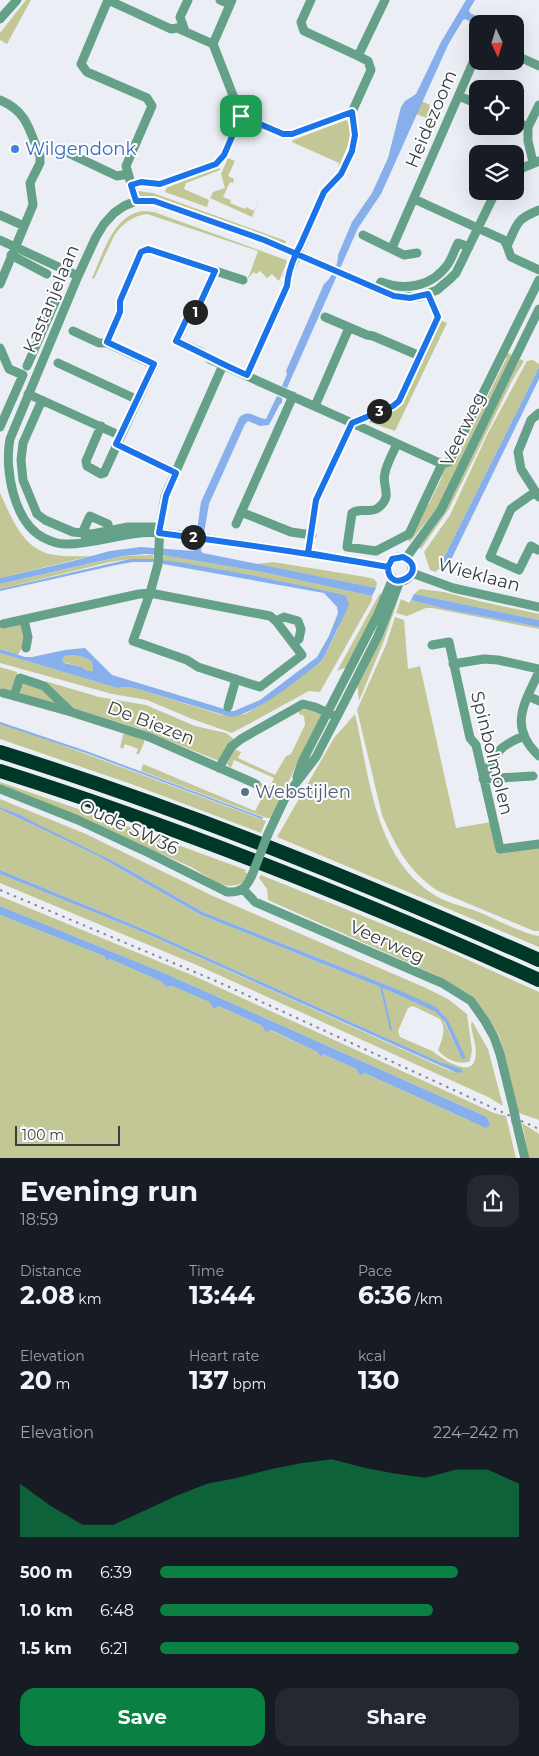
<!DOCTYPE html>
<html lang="en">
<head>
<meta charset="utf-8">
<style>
	:root { --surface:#171b24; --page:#242831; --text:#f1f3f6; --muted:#9ea1a6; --accent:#0b8043 }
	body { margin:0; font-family:Montserrat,sans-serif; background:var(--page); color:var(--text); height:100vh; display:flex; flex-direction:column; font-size:19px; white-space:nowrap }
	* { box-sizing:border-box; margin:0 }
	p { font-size:16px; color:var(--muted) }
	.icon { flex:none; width:28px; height:28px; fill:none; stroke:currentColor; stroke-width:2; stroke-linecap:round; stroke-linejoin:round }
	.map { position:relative; height:1158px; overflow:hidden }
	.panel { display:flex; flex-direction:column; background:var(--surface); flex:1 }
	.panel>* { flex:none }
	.needle { width:32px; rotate:176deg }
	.controls { position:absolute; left:469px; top:15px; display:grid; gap:10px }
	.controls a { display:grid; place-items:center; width:55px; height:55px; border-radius:10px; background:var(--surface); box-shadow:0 5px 20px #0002; font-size:25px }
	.scale { position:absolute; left:15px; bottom:12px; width:105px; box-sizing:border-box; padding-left:5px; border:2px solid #3b3c3e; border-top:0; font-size:14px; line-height:18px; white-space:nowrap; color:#3b3c3e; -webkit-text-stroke:4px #fafcfe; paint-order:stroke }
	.pin { position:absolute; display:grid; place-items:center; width:42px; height:42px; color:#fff; margin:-21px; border-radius:10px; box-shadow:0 2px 8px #0006 }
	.km { position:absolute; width:25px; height:25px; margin:-12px; border-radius:50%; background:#222; color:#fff; font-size:14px; line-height:25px; text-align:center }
	.round { display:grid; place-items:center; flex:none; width:52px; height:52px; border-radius:15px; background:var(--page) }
	.head { display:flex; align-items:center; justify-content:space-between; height:85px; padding:0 20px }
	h1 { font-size:28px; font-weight:700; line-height:38px }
	.stats { display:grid; grid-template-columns:repeat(3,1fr); gap:8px; height:85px; padding:5px 20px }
	.stats div { display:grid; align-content:center }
	.stats b { font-size:25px; font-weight:700 }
	.stats small { font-size:14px; font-weight:400 }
	.stats p { font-size:14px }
	.chart { height:140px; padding:10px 20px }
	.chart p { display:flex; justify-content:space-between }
	.chart svg { width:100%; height:90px; margin-top:5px; fill:var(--accent); opacity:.7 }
	.button { display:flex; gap:10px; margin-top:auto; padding:10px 20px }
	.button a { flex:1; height:58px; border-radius:15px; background:var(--accent); color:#fff; font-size:20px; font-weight:700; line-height:58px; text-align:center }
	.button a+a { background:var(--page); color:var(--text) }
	ul { padding:0 20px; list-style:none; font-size:16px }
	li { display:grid; grid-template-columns:80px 60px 1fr; align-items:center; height:38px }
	li i { height:12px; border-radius:6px; background:var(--accent) }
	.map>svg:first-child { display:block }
	.green { fill:#c3c795 }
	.water { fill:#86afec; fill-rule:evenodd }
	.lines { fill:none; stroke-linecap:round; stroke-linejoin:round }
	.stream { stroke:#86afec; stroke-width:2 }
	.minor { stroke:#65a089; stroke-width:9 }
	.highway { stroke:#003827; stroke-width:14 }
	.rail { stroke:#86898c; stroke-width:2; stroke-dasharray:2.5 5; stroke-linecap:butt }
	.minor-bridge { stroke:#65a089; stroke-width:9 }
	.route-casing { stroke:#fff; stroke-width:10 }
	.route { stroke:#1a73e8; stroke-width:6 }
	.shop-dot { fill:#3f7fe0; stroke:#fafcfe; stroke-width:2 }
	.service-dot { fill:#5c6f8a; stroke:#fafcfe; stroke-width:2 }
	.labels { text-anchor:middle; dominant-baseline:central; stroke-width:4; stroke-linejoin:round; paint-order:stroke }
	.street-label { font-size:18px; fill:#3b3c3e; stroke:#fafcfe }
	.shop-label { font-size:18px; fill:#366cbe; stroke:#fafcfe; text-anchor:start }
	.service-label { font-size:18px; fill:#4e5e75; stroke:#fafcfe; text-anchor:start }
</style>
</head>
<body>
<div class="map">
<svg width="539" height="1159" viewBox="0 0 539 1159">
	<rect width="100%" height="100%" fill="#ebeff5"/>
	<path class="green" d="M26 0H31L7 44 0 40V33Z
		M422 101 430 105 429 107 440 112 437 122 416 114Z
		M346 120 350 124V140L338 169 339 163 292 142 293 140Z
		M228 158 235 161 228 176 234 179 233 183 230 182 223 197 231 200 230 203 245 209 246 207 254 211 261 195 252 217 210 198 213 192 225 188 221 174Z
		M219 167 220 170 186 183 184 189 209 200 207 207 165 192 166 188Z
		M138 191 153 193 286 241 285 244 265 236 140 197Z
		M143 211 154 212 286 260 287 262 279 281 272 274 267 278 260 271 256 274 254 272 248 278V276H249L258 251 147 214C132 216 122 224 114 236L94 279 92 278C103 254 113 215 143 211Z
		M437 318 447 323 395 431 366 421 398 407Z
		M506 352 512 355 506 370 439 506 410 542 406 538 426 505 429 504 442 477 441 473 444 468 455 463 506 359Z
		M520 359 524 361 512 381 449 509 421 549 419 548 441 518 512 374Z
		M533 360 539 364V367L438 569 436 572 430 570 424 552 450 515 488 433 527 361Z
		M0 493C12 518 23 551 55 555 66 557 79 556 91 556L0 578Z
		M153 555V559H130L110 562 0 589V584L124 556Z
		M162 555 262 572 372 596V600L320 692 309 691 232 733 192 719 147 700 112 694 0 663V653L117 688 128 687 138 689 222 715 245 714 261 705 319 663 324 657 338 629 346 596 252 575 161 560Z
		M273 562 366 577 374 579 377 583 376 588 256 564Z
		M420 589 444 592 479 601 539 614V620L414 594Z
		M380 593 383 595 349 666 337 671Z
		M396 596 399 597 383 643 359 701 357 682Z
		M401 599 409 603 411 600 445 609 539 627V629L432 608H426L407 616 396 613Z
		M395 617 404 620 408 669 420 666 456 828 491 822 498 852 539 845V931H534L438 891C408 871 396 847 382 815L357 710 386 645Z
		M22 624 25 642 18 655 0 649V628Z
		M64 656C75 655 83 655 92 662L93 671H87L82 667 62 662V658Z
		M0 667 17 672V680L12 690 6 692 0 691Z
		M45 681 99 697 146 705 195 726 226 733 234 739 219 761 140 729 73 708Z
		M25 683 38 687 57 703V706L21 694 20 687Z
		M311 709 323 714 299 759 272 818H267L141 771 143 764 255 811 264 794 257 791 261 783 270 787 274 778 234 760 231 768 227 764 234 749 241 752 238 758 275 775 286 756 291 754 305 725 304 716 299 714V710Z
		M355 714C370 777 374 859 436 896 447 903 466 907 479 912 493 918 526 935 539 936V947L277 837 334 738Z
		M0 722 266 821 261 833 134 785 0 739Z
		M126 733 144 740V743L139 754H136L138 749 125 744 123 749 120 747 123 735Z
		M0 782 116 822 246 870 245 872 249 874 244 882 237 885 228 886 218 883 191 867 96 825 0 786Z
		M0 799 86 834 213 896 426 988 448 999 467 1014 472 1050 470 1061C459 1066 445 1059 438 1050 442 1039 447 1029 440 1019L413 1006 408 1008 398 1031 400 1037C410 1042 422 1046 432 1051 439 1056 465 1075 473 1064 480 1053 472 1036 471 1025L472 1021 488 1049 503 1106 488 1097 199 966 0 883V874L145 933 448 1070 457 1073 463 1071 440 1062 146 930 0 870V809L98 856 201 915 385 989 437 1012 443 1019 462 1059 442 1013 399 990 203 912 117 863 37 825 21 815 0 807Z
		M261 875 437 946 539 992V1120L519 1113 499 1035 486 1015 470 996 438 976 268 900 267 889 259 878Z
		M0 896 194 976 494 1113 506 1116 516 1158H0V915L104 956 107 961 110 959 160 981 166 987 172 986 209 1002 214 1009 219 1006 317 1052 321 1057 323 1054 356 1069 360 1076 364 1073 468 1120 490 1125 487 1117 164 973 0 906Z
		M522 1123 539 1134V1158H529Z"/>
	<path class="water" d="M466 0H475L469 10 470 13 493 24 477 25 465 19 463 20 448 45 381 194 358 228 287 388 282 386 287 374 286 371 324 284C331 279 339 263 338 255L352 222 372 193 388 158 401 107 405 101 416 94 441 42Z
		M539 367V379L445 572 438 569Z
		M277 396 282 398V403L280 404 269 425 260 426 248 421 245 424 209 504 201 551 203 553 376 588 372 596 262 572 162 555 145 554 123 556 0 584V578L73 561 110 551 141 547 194 551 201 502 239 418C248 408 255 418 266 419Z
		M130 559H153L178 562 252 575 340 594 346 596 349 605 324 657 319 663C295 682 261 711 231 717L138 689 128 687 117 688 0 653V649L25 657H32L65 650 85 648 112 675 231 711H234L260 700 317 657 329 636 338 613 337 607 324 593 152 562H133L116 565 0 591V589ZM64 656C75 655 83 655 92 662L93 671H87L82 667 64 663 62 660Z
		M414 594 539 620V627L445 609 411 600Z
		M0 807 21 815 33 822 117 863 203 912 399 990 436 1007 448 1020 466 1058 462 1059 445 1022 436 1012 385 989 201 915 98 856 0 809Z
		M0 870 146 930 440 1062 461 1069 463 1072 457 1073 439 1065 145 933 0 874Z
		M0 906 164 973 487 1117 490 1125 486 1128 364 1073 360 1076 356 1069 323 1054 321 1057 317 1052 271 1030 266 1032 262 1026 219 1006 214 1009 209 1002 172 986 166 987 160 981 110 959 107 961 104 956 0 915Z"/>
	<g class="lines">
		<path class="stream" d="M0 723 86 752 262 818
			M381 986 391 1030"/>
		<path class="minor" d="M108 0 81 64 87 72 147 98 152 106 126 166 136 201
			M108 0 171 29 177 28 213 44 241 116
			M220 0 230 4
			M311 0 301 22 304 31 358 56
			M0 19 17 0
			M185 31 180 17 188 0
			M213 44 232 0
			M515 55 539 66
			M459 96 478 104
			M0 100C28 112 29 130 40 156V163L30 183 33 205 0 284
			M515 121 528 127
			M66 152 117 176 128 174
			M533 162 528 141V127L539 105
			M515 171 539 161
			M131 185 141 182 160 184 216 164 224 155 241 116 283 134H292L352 112 371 70 368 61 358 56 385 0
			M414 199 504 240 507 246
			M539 210C515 220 518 223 507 246L511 257 539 270
			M0 215 24 226
			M363 235 404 255 417 253
			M0 240 78 276
			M392 248 478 51
			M11 255 47 274
			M215 271 197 310 187 318 177 341 201 352 211 360 352 423 393 406 399 401 438 317 428 294
			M377 289 381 282C405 291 432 287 448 264 452 258 455 249 458 243L469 247
			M325 317 367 335 373 336 420 356
			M107 343 120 312V301L141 252 148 249 243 280
			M0 348 9 369 23 375 0 427
			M58 363 138 400
			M27 366 56 300
			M247 375 287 286 288 275 324 192 341 174 352 151 355 135 352 112
			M28 394 121 436 154 365 107 343H99L73 331
			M42 400 23 443 21 460 23 480 37 514 45 520 73 532 92 534 128 527H160
			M315 406 349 328
			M539 413 531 420 518 452 521 469 539 497
			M101 426 86 461 87 466 101 474 104 473 121 436
			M117 444 176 473
			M397 444C393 453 387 463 385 473 381 486 394 496 378 508 370 514 360 507 352 513L347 547 376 551 409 534 442 464
			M442 464 449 462 539 280
			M535 492 511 509 490 557 519 570 531 546 538 550
			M241 512 291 532 312 535
			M236 524 293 396
			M85 537 84 529 90 516 108 524
			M308 553 316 500 352 423 442 464
			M388 569a12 12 0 1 1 24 0a12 12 0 1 1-24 0Z
			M406 558 441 510 539 309
			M388 567C334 558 281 549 227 542 205 539 182 534 159 533 127 530 96 545 65 544 58 544 50 541 44 538 14 523 4 469 10 439L78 276 96 237 104 224 114 213 124 206 136 201H155L264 240 394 296 419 297 437 290 450 279 456 273 496 191
			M412 573 453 588 539 607
			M150 593 270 616 276 621 302 655 260 687 198 667 187 660 133 641Z
			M24 620 28 637 26 648
			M276 621 284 617 298 621 301 629 299 639 294 643
			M3 624 139 594 150 593 158 564 160 527 165 496 223 365
			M432 645 449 642 470 738 476 745 500 849 539 844
			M453 664 484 659 498 660 539 669
			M539 672C524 704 508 727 539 756
			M3 693 14 696
			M528 696 539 701
			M228 707 236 679
			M71 712 44 686 20 678 14 696 71 712 149 737 256 784
			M219 768 231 747 241 739 303 704 315 707 333 715
			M482 771 488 770C494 751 506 743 524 736
			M297 777 302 762 378 614 393 578
			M483 779 533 776
			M0 789 78 820 151 854 227 892C241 893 247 887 252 875
			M268 834 286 796 316 757 343 705 378 636 400 581
			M243 889 255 902 442 983 471 1001 485 1021 494 1037 500 1054 514 1111
			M516 1121 525 1159"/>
		<path class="highway" d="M0 752C184 809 363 883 539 960
			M0 771C184 829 363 901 539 980"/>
		<path class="rail" d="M0 890 216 981 539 1129"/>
		<path class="minor-bridge" d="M252 875 268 834
			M514 1111 516 1121"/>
	</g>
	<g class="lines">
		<defs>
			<path id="route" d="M241 116 283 134H292L352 112 355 135 352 151 341 174 324 192 300 246C293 259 288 272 287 286L247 375C223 365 200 352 176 341L187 318 197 310 215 271 148 249 141 252 120 301V312L107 342 154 364 116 444 176 473 166 496 159 533C236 543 312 554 388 567L392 559 403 557C432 570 388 597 388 567L308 553 316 500 352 423 393 406 399 401 438 317 428 294 410 298 394 296 264 240 154 201H136L131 185 141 182 160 184 216 164 224 155 241 116"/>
		</defs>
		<use href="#route" class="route-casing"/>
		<use href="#route" class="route"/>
	</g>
	<circle class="shop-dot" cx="15" cy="149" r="5"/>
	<circle class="service-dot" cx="245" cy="792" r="5"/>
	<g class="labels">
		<g class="street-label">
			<text transform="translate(431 119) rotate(-67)">Heidezoom</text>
			<text transform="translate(51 299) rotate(-67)">Kastanjelaan</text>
			<text transform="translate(463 429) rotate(-64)">Veerweg</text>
			<text transform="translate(479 575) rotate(15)">Wieklaan</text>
			<text transform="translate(151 723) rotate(21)">De Biezen</text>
			<text transform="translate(492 753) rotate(76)">Spinbolmolen</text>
			<text transform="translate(129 827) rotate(25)">Oude SW36</text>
			<text transform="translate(387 942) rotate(24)">Veerweg</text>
		</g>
		<g class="shop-label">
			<text x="25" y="149">Wilgendonk</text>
		</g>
		<g class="service-label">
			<text x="255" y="792">Webstijlen</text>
		</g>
	</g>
</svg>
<div class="controls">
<a><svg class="needle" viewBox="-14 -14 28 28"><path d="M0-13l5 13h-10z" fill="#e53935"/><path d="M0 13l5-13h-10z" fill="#9ea1a6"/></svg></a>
<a><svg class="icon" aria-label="locate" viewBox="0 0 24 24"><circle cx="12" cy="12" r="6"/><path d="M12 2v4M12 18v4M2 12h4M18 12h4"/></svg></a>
<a><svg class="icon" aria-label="layers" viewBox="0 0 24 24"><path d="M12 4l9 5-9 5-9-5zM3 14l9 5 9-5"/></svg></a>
</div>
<div class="scale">100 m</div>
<div class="pin" style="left:241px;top:116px;background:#1e9e55"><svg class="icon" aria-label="arrive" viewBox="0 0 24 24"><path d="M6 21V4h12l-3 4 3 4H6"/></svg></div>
<b class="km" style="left:195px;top:312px">1</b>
<b class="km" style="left:193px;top:537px">2</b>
<b class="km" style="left:379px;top:411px">3</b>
</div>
<section class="panel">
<div class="head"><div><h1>Evening run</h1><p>18:59</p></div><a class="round"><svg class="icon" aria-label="share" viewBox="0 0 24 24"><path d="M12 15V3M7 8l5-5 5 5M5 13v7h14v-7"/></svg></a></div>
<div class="stats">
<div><p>Distance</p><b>2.08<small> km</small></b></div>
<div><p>Time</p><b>13:44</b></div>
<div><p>Pace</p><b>6:36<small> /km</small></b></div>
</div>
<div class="stats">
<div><p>Elevation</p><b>20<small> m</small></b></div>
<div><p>Heart rate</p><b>137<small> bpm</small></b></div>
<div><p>kcal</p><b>130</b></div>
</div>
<div class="chart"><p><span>Elevation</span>224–242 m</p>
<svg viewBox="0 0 160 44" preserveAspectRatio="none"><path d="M0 44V18L10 29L20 38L30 38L40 31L50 24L60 18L70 15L80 11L90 8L100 6L110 10L120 13L130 15L140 11L150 11L160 18V44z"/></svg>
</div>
<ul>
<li><b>500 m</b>6:39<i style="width:83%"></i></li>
<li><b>1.0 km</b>6:48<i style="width:76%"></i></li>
<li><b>1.5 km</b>6:21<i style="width:100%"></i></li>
</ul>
<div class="button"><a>Save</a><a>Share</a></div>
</section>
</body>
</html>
